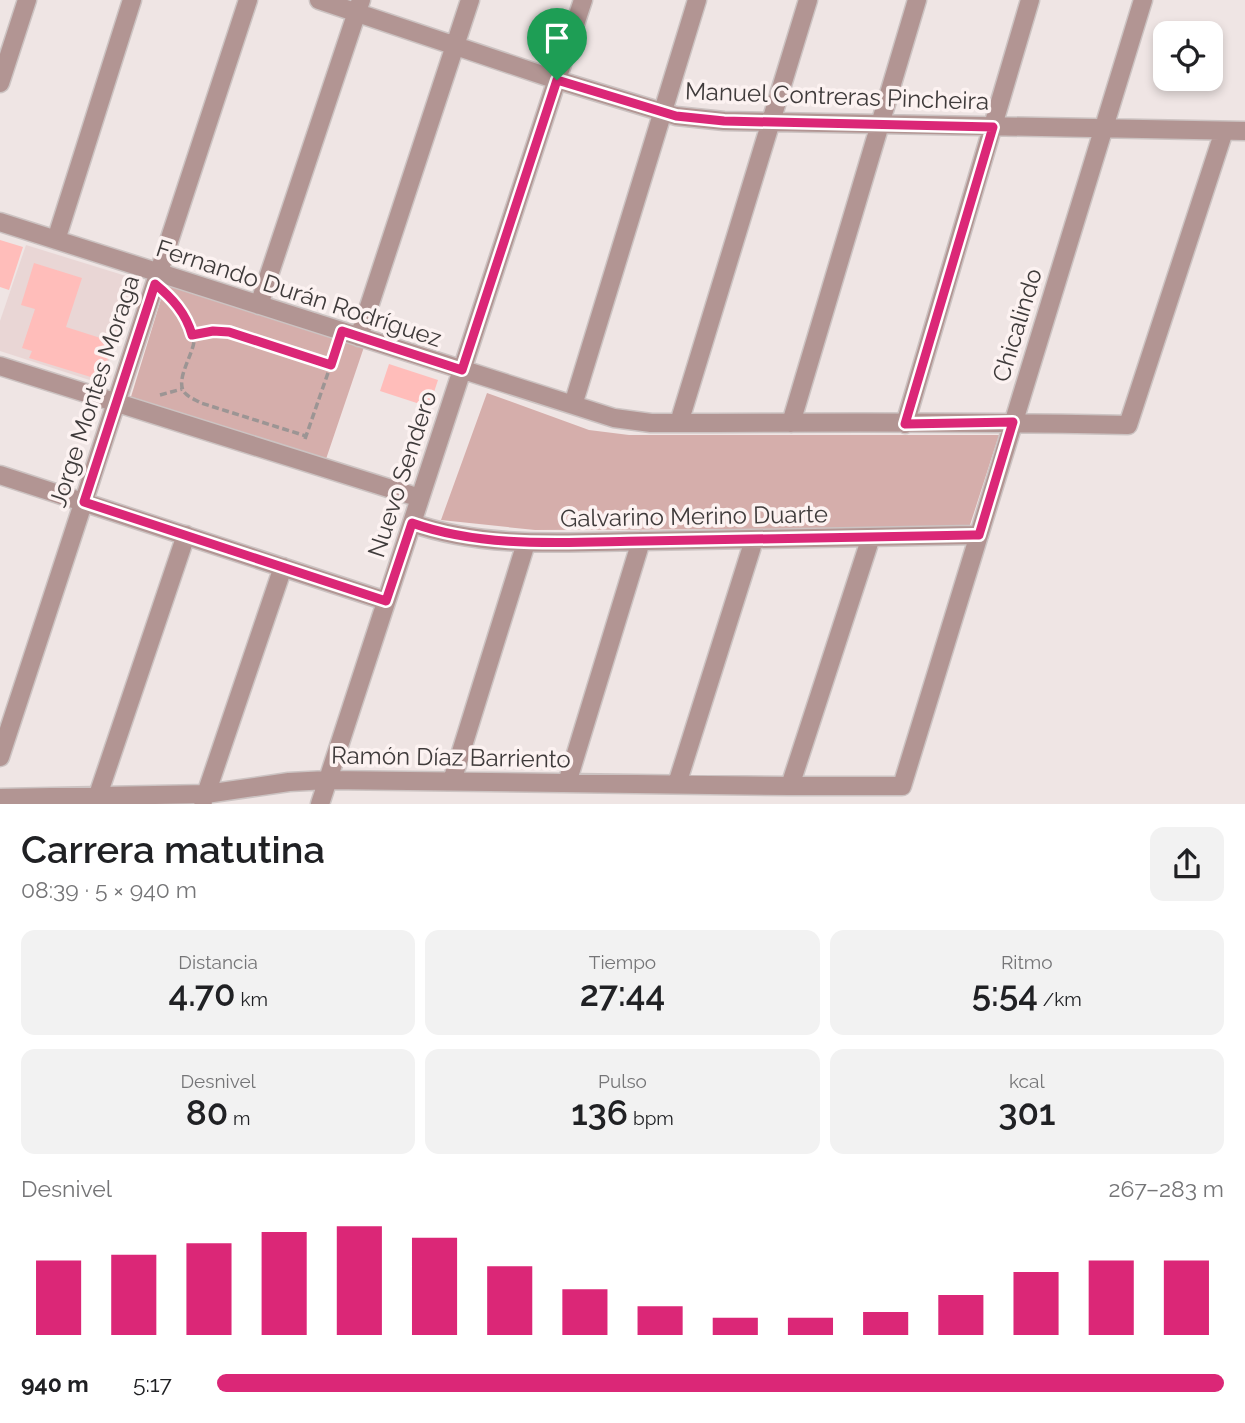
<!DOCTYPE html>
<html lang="es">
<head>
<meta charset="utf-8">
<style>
	:root { --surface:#fff; --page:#f2f2f2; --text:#202124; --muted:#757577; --accent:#db2777 }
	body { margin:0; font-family:Raleway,sans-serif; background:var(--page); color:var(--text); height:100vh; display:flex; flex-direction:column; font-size:26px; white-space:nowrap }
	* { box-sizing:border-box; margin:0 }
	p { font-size:23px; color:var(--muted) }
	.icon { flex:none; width:38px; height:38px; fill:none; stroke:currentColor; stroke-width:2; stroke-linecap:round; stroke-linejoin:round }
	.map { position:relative; height:804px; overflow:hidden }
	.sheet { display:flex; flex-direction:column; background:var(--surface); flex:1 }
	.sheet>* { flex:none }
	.fabs { position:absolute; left:1153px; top:21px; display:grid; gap:14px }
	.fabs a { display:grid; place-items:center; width:70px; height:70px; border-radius:14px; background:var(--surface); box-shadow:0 4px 10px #0003; font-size:35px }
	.pin { position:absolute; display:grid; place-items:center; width:60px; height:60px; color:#fff; margin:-72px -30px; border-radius:50% 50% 50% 0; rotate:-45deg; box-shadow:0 0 7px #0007 }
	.pin .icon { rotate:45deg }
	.round { display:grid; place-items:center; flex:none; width:74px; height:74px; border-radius:14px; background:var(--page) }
	.head { display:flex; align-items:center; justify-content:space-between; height:119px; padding:0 21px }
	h1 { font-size:38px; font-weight:600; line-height:52px }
	.metrics { display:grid; grid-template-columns:repeat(3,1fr); gap:10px; height:119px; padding:7px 21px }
	.metrics div { display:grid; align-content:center; border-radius:14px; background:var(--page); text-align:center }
	.metrics b { font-size:35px; font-weight:600 }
	.metrics small { font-size:19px; font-weight:400 }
	.metrics p { font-size:19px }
	.chart { height:196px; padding:14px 21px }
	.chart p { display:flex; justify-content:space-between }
	.chart svg { width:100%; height:126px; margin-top:7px; stroke:var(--accent); stroke-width:6 }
	ul { padding:0 21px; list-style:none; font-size:23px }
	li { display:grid; grid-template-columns:112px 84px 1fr; align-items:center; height:52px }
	li i { height:18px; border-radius:9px; background:var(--accent) }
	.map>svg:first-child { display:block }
	.built { fill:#e9d6d5 }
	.green { fill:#d5aeab }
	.building { fill:#ffbdba }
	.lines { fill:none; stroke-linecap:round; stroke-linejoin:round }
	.minor-casing { stroke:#ccc3c2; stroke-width:21 }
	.path { stroke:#9c9594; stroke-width:3.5; stroke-dasharray:7 3.5; stroke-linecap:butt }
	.minor { stroke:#b29593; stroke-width:18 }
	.route-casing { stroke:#fff; stroke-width:14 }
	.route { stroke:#db2777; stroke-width:9 }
	.labels { text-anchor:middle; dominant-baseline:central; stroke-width:7; stroke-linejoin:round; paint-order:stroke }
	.street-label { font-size:24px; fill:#3f3b3b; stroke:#fcf2f1 }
</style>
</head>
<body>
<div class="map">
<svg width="1245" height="804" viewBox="0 0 1245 804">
	<rect width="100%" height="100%" fill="#efe5e4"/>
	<path class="built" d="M26 245 126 276 131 290 102 384 0 351V321Z"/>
	<path class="green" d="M166 283 364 347 325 462 130 400Z
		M487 393 589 430 629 435H999L969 528 535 530 441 520Z"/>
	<path class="building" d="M0 240 23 247 9 290 0 287Z
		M34 263 82 278 66 327 113 342 104 371 97 369 94 378 29 358 32 351 22 348 35 309 21 305Z
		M389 364 438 380 429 407 380 391Z"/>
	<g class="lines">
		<defs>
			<path id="minor" d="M319 0 557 80 646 107 676 116 724 121 1245 131
				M0 83 27 0
				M0 222 614 418 651 423C810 423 969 421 1128 425L1224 131
				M56 240 132 0
				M259 305 361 0
				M359 337 470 0
				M0 366 420 498
				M573 405 697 0
				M679 423 808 0
				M791 423 917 0
				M905 424 1030 0
				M0 475 386 601
				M412 523C485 549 567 542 644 541 755 540 867 537 979 535
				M0 757 248 0
				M452 781 526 543
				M567 783 641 541
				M677 784 754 540
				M790 786 871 537
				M0 798 206 794 289 782 328 780 790 786H902L1143 0
				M203 801 206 794 283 567
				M95 804 186 535
				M320 804 583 0"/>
		</defs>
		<use href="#minor" class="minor-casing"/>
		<path class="path" d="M170 297C179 307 195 326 194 341 193 355 173 383 186 394 190 398 196 400 201 403L306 436
			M192 335 213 331 229 332 331 365
			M160 395 182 389
			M305 439 337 347"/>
		<use href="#minor" class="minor"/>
	</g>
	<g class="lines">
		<defs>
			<path id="route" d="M557 80 676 116 724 121 993 127 905 424 1013 422 979 535C867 537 755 540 644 541 567 542 485 549 412 523L386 601 84 502 155 284C172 298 186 313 192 335L213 331 229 332 331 365 342 331 462 370Z"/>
		</defs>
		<use href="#route" class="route-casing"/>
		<use href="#route" class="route"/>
	</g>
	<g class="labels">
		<g class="street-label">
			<text transform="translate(837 96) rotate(2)">Manuel Contreras Pincheira</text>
			<text transform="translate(299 293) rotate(18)">Fernando Durán Rodríguez</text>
			<text transform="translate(1017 325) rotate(-73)">Chicalindo</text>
			<text transform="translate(94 391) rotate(-72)">Jorge Montes Moraga</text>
			<text transform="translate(402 474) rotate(-72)">Nuevo Sendero</text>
			<text transform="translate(694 516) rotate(-1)">Galvarino Merino Duarte</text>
			<text transform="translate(451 757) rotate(1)">Ramón Díaz Barriento</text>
		</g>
	</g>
</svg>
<div class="fabs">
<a><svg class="icon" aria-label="locate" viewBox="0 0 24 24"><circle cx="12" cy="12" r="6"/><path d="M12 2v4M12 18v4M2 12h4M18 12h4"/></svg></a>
</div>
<div class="pin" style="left:557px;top:80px;background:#1e9e55"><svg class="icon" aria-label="arrive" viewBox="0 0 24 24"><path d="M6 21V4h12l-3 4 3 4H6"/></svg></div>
</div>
<section class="sheet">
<div class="head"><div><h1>Carrera matutina</h1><p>08:39 · 5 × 940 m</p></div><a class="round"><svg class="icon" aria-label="share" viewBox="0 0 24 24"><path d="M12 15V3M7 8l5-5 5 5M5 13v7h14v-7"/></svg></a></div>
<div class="metrics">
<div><p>Distancia</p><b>4.70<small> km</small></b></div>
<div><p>Tiempo</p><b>27:44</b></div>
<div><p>Ritmo</p><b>5:54<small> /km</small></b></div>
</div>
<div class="metrics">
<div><p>Desnivel</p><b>80<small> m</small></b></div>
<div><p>Pulso</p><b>136<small> bpm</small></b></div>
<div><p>kcal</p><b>301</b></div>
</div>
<div class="chart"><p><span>Desnivel</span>267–283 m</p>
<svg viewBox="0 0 160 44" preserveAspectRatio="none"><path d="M5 44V18M15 44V16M25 44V12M35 44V8M45 44V6M55 44V10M65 44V20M75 44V28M85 44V34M95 44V38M105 44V38M115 44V36M125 44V30M135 44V22M145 44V18M155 44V18"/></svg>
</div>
<ul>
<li><b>940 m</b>5:17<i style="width:100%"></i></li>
</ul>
</section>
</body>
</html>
